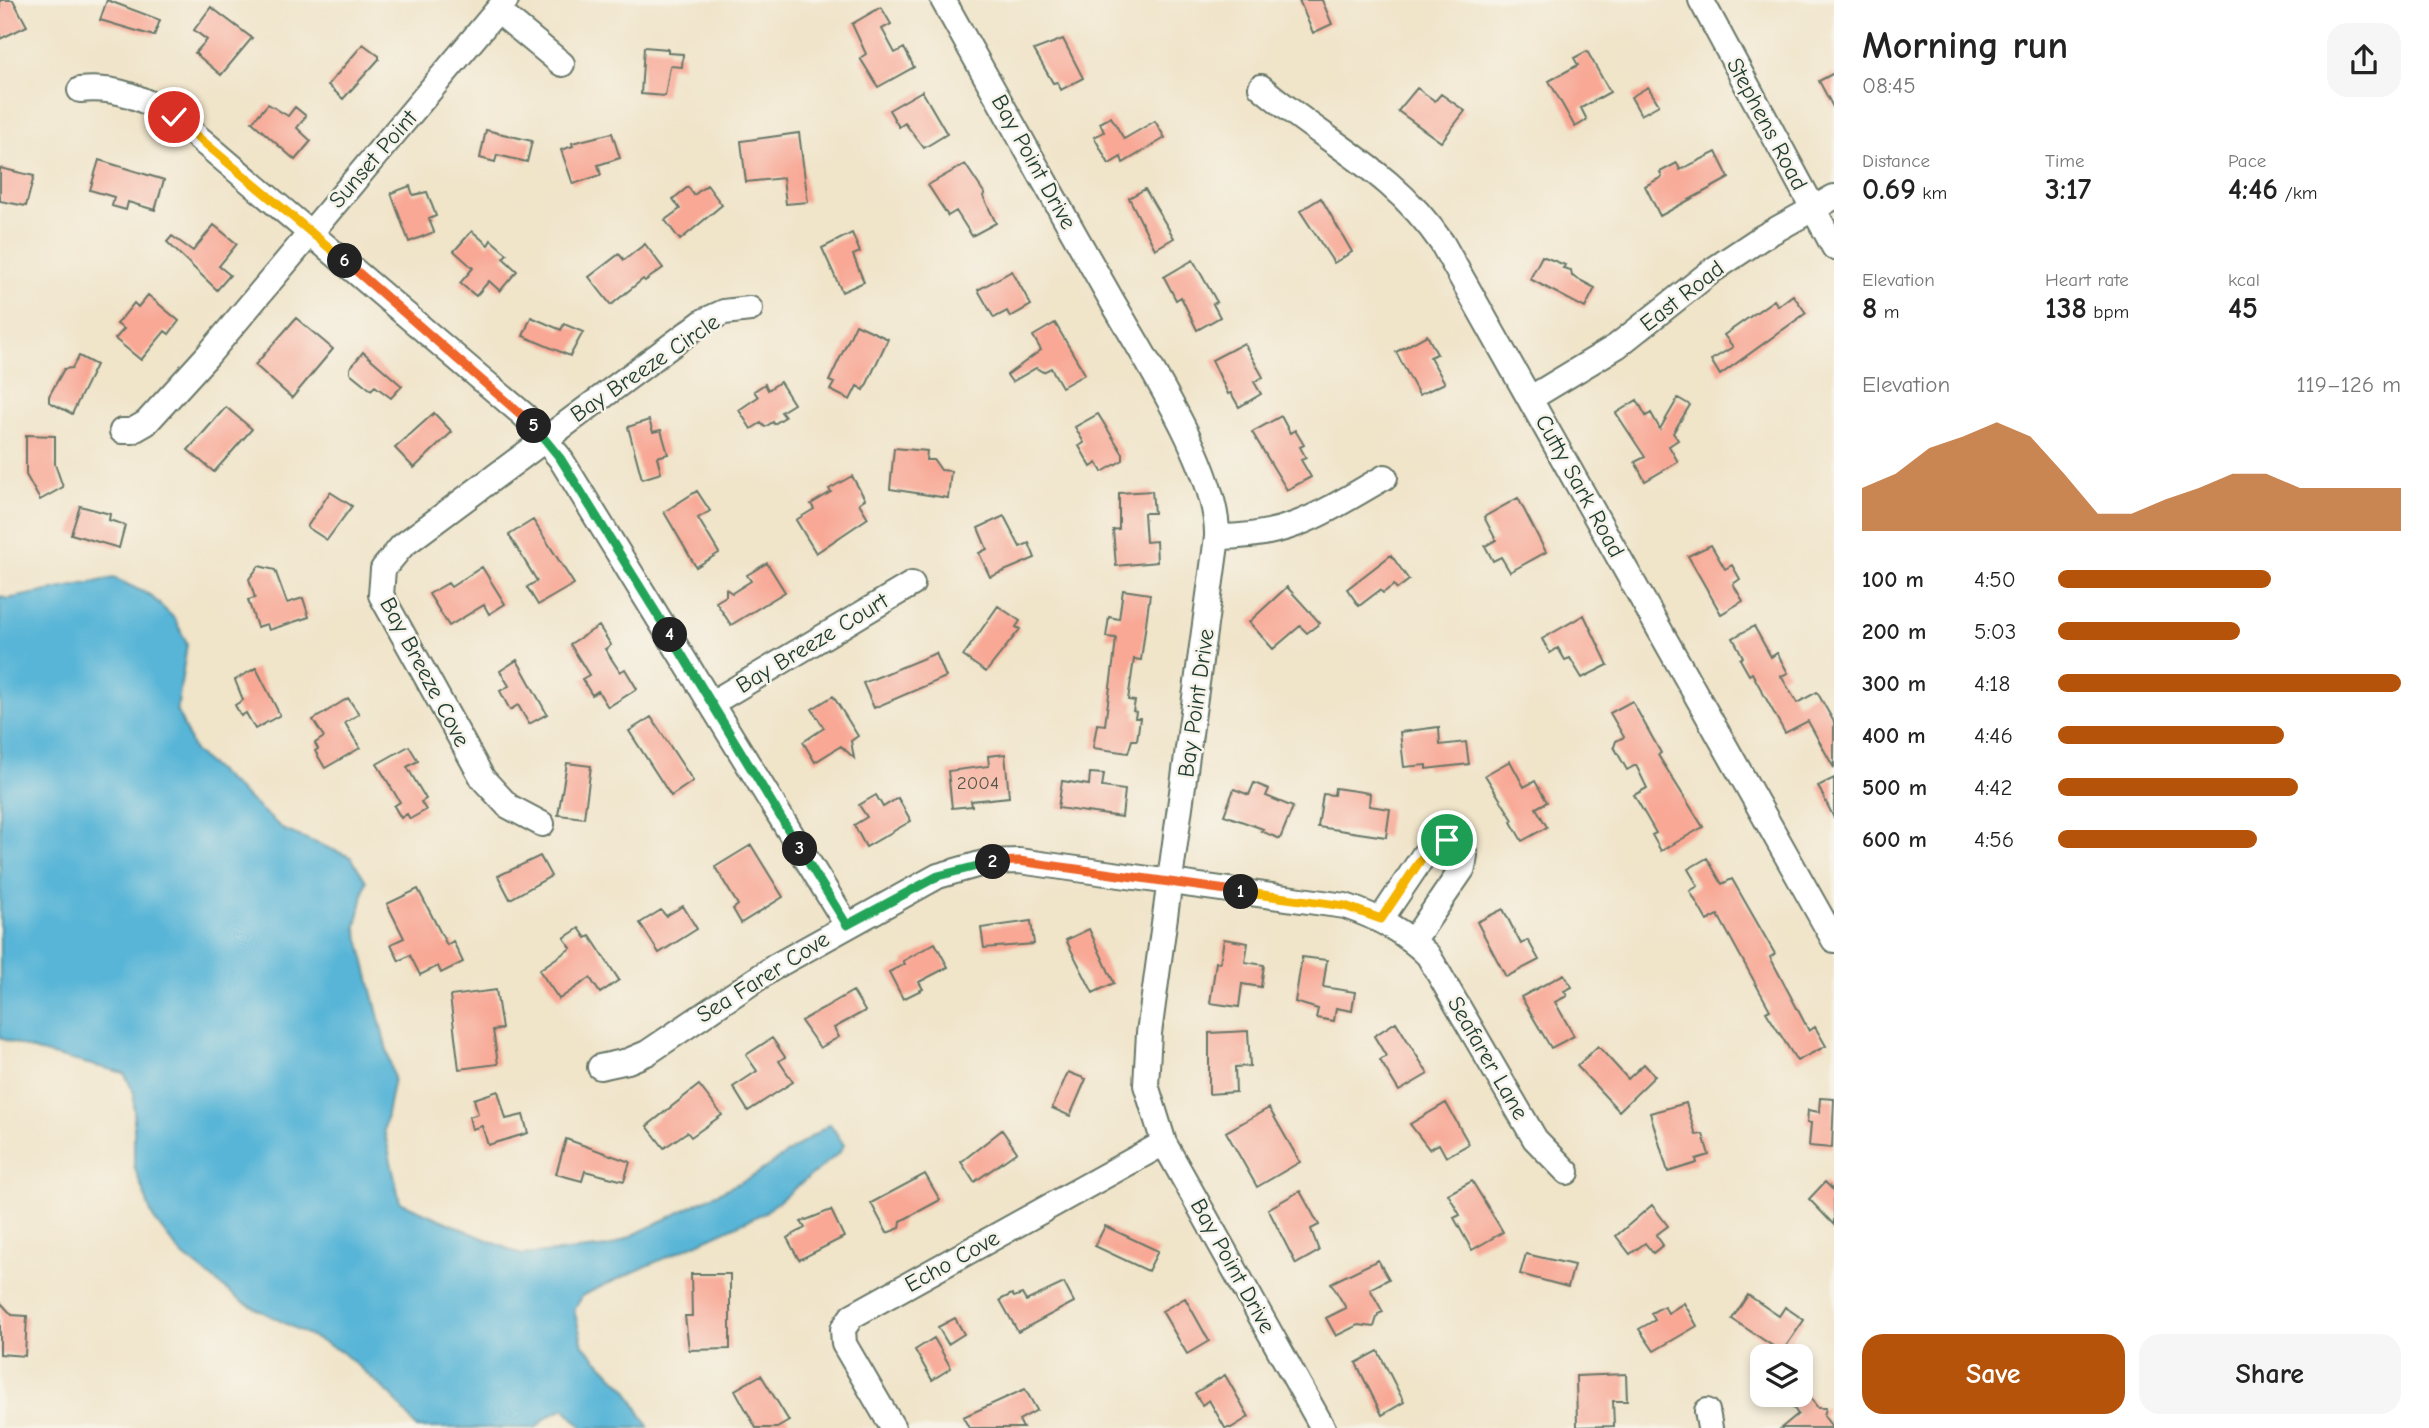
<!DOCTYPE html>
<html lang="en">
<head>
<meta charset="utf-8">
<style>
	:root { --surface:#fff; --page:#f6f6f6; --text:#222; --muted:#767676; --accent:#b45309 }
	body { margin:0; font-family:"Comic Neue",sans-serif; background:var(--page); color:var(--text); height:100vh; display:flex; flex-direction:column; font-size:26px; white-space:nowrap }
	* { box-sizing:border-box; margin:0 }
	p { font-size:23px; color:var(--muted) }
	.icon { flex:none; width:38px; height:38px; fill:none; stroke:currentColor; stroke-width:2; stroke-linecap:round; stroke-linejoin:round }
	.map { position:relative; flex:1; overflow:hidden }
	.drawer { display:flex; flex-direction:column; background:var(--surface); width:595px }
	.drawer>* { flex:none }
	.fabs { position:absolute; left:1750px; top:1344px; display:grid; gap:14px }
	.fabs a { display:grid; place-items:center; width:63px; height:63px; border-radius:14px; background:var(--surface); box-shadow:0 4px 10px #0003; font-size:35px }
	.pin { position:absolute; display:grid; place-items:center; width:60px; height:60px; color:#fff; margin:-30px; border:4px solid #fff; border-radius:50%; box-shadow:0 2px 7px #0007 }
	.km { position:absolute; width:35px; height:35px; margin:-18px; border-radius:50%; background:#222; color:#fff; font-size:19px; line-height:35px; text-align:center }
	.round { display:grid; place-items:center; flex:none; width:74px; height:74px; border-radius:21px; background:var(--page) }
	.overview { display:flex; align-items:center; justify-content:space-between; height:119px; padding:0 28px }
	h1 { font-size:38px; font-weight:700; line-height:52px }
	.metrics { display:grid; grid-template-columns:repeat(3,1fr); gap:10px; height:119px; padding:7px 28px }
	.metrics div { display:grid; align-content:center }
	.metrics b { font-size:30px; font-weight:700 }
	.metrics small { font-size:19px; font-weight:400 }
	.metrics p { font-size:19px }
	.chart { height:196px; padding:14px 28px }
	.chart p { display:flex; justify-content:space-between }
	.chart svg { width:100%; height:126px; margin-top:7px; fill:var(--accent); opacity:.7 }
	.cta { display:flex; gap:14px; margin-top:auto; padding:14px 28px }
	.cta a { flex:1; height:80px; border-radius:21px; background:var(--accent); color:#fff; font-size:28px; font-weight:700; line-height:80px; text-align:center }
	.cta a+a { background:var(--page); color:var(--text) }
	ul { padding:0 28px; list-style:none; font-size:23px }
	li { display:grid; grid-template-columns:112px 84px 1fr; align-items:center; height:52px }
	li i { height:18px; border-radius:9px; background:var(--accent) }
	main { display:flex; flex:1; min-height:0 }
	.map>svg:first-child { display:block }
	.water { fill:#58b5d7; stroke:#3c7986; stroke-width:2 }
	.building { fill:#f8a895 }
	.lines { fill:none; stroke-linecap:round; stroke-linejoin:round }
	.minor-casing { stroke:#687768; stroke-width:28 }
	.minor { stroke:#fff; stroke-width:24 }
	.split-1-casing { stroke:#fff; stroke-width:14 }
	.split-2-casing { stroke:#fff; stroke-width:14 }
	.split-3-casing { stroke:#fff; stroke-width:14 }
	.split-4-casing { stroke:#fff; stroke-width:14 }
	.split-5-casing { stroke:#fff; stroke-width:14 }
	.split-6-casing { stroke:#fff; stroke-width:14 }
	.split-7-casing { stroke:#fff; stroke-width:14 }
	.split-1 { stroke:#f5b400; stroke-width:9 }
	.split-2 { stroke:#f0652b; stroke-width:9 }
	.split-3 { stroke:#22a559; stroke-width:9 }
	.split-4 { stroke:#22a559; stroke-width:9 }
	.split-5 { stroke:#22a559; stroke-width:9 }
	.split-6 { stroke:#f0652b; stroke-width:9 }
	.split-7 { stroke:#f5b400; stroke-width:9 }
	.labels { text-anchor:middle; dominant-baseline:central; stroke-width:5; stroke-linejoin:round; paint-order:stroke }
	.number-label { font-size:19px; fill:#55584c }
	.street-label { font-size:23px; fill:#1f3d34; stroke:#f7f3e8 }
</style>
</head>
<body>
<main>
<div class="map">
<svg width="1834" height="1428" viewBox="0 0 1834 1428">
	<rect width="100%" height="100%" fill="#f7f3e8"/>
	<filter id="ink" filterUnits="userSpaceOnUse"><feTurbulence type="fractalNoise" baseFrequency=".0143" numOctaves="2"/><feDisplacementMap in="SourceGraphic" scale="14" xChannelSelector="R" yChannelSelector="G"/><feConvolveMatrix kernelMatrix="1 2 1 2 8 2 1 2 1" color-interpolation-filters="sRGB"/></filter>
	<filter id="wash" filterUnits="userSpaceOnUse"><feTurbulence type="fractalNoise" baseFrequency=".00686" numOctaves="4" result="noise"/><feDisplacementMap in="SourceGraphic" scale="28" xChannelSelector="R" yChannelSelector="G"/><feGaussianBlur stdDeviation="1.57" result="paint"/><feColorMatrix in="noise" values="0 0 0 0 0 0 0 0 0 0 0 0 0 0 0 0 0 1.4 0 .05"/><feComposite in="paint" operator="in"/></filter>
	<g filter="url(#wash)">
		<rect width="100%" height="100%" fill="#f0e4c9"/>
		<path class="water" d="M114 578 150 595 175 619 187 644 177 710 194 751 284 830 351 857 366 881 356 927 394 1078 384 1130 400 1202 522 1255 609 1247 755 1175 830 1124 844 1145 839 1153 764 1213 583 1295 574 1310 583 1345 627 1390 649 1428H583L564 1408 547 1417 536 1428H417L392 1396 342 1352 241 1301 180 1253 153 1218 134 1166V1093L124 1073 36 1051 0 1038V596L7 599Z"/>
		<g id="blocks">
			<path class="building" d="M0 0H13L27 26 0 39Z
				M107 0 160 20 154 36 100 20Z
				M1299 0H1322L1332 24 1313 33Z
				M211 7 252 38 221 75 195 53 207 40 194 30Z
				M881 7 891 24 882 29 895 53 904 48 914 67 878 87 860 58 866 54 852 24Z
				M1063 39 1083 78 1061 90 1057 82 1053 83 1034 50Z
				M363 44 379 56V59L343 99 328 85Z
				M644 47 668 49V53L683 54 682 67 670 66 665 96 641 94Z
				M1587 51 1610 92 1581 108 1587 120 1575 127 1549 81 1578 65 1574 58Z
				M1834 73V109L1819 81Z
				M1648 87 1659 105 1641 115 1631 97Z
				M1417 88 1435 101 1441 94 1465 111 1441 142 1398 111Z
				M922 91 947 134 924 148 905 123 899 127 889 110Z
				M268 104 288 116 295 107 306 116 297 128 311 141 295 160 252 122Z
				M1111 117 1124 139 1155 121 1165 138 1123 163 1121 157 1109 164 1094 137 1104 132 1100 123Z
				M486 130 532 141 527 162 497 155 495 162 480 158Z
				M612 133 620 158 598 165 601 175 573 184 561 150 573 146 572 143Z
				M799 133 808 202 786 204 783 178 746 182 741 141Z
				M1716 152 1729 178 1660 216 1645 186 1662 177 1660 172 1677 163 1680 170Z
				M99 160 164 180 155 210 128 202 126 210 112 206 114 197 90 190Z
				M965 164 985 194 983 196 996 223 972 236 956 211 948 216 928 185Z
				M0 168 34 176 26 206 0 201Z
				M707 185 722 205 680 240 665 220 680 209 673 199 688 187 694 195Z
				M410 186 413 195 427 192 436 216 429 219 434 232 409 242 391 193Z
				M1145 189 1174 238 1155 249 1129 198Z
				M1321 198 1352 252 1334 263 1300 211Z
				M214 225 237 244 219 266 230 275 217 290 167 242 172 236 193 251Z
				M472 231 488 245 491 240 507 254 503 258 517 271 500 291 489 281 476 296 460 283 473 268 454 251Z
				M852 233 860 252 853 255 864 282 842 292 822 248Z
				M645 244 663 268 645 281 643 279 611 305 589 277 619 254 624 260Z
				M1542 256 1565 265 1563 268 1571 270 1572 276 1595 288 1585 308 1530 279Z
				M1193 260 1217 302 1213 304 1220 317 1197 330 1181 297 1176 300 1164 277Z
				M1012 271 1031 305 1010 317 1007 311 994 318 978 290Z
				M148 295 179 321 169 334 165 331 141 360 115 339 124 329 117 324 134 303 138 307Z
				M1793 295 1806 313 1720 375 1711 360 1733 347 1724 335 1774 300 1778 306Z
				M531 317 561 330 564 324 583 332 570 356 523 336Z
				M296 318 333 349 292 398 255 365Z
				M1055 323 1085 374 1062 387 1051 368 1043 372 1036 368 1012 382 1007 375 1041 350 1033 336Z
				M856 324 888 339 864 390 857 386 850 400 830 390 834 383 829 381Z
				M1427 335 1437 354 1430 357 1445 383 1419 395 1396 352Z
				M1244 343 1263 377 1254 382 1261 394 1239 407 1231 393 1228 394 1212 360Z
				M363 352 402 386 391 398 375 386 371 390 350 373V368Z
				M79 356 96 365 72 414 49 402V396L64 369 72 368Z
				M780 382 794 404 781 412 785 417 774 424 773 422 765 427 761 423 751 429 739 410 758 397 754 391 765 384 768 390Z
				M1678 398 1690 405 1673 433 1678 440 1669 446 1678 462 1645 481 1635 462 1645 457 1616 413 1637 400 1646 416 1651 413 1660 429Z
				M226 407 252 429 214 472 188 450Z
				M434 413 452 432 414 468 395 448Z
				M1098 414 1123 454V460L1102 472 1097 463 1091 467 1079 446 1084 443 1075 427Z
				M1281 416 1290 433 1295 430 1304 445 1300 447 1306 458 1301 460 1311 477 1287 490 1252 432Z
				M649 420 653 432 661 430 668 454 657 457 661 473 642 479 628 427Z
				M26 435 55 436V464L63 487 40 500 26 475Z
				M894 448 927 451 926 460H934L941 470 951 471 948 498 890 489Z
				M852 476 865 499 859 503 868 518 816 553 796 520 814 509 811 504 831 492 829 489Z
				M697 491 710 511 698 518 719 553 696 567 664 512Z
				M1152 491 1154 513H1144L1146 542 1156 541 1157 562 1116 566 1113 530 1119 529V493Z
				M330 492 352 506 327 540 307 527Z
				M1518 498 1546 552 1510 572 1501 557 1493 561 1485 546 1496 540 1484 517Z
				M80 506 110 514 109 520 125 525 119 548 71 534Z
				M1004 516 1020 547 1029 543 1035 558 990 577 979 553 987 549 978 528Z
				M533 520 574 584 538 605 527 587 537 581 509 535Z
				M1711 545 1725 569 1732 565 1740 579 1733 584 1743 601 1721 614 1688 556Z
				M1391 555 1409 580 1397 589 1394 585 1383 593 1380 590 1359 606 1347 589Z
				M767 563 785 592 731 625 716 602 726 596V589L732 593 751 581 747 575Z
				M259 566 275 570 287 603 303 598 309 617 269 630 267 624 257 627 248 600 255 598 249 579Z
				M482 567 505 604 489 614 484 605 449 626 429 594 448 583 451 587Z
				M1287 587 1320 623 1307 633 1300 626 1273 649 1249 622Z
				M1123 590 1150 594 1141 660 1134 659 1128 700 1135 701 1133 711 1136 712 1135 718H1140L1137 740H1132L1128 753 1093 748 1097 724 1105 725 1114 657 1116 638 1106 637 1109 617 1119 619Z
				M998 606 1020 621 1016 627 1020 629 986 672 963 656Z
				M1584 615 1608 665 1582 678 1570 658 1565 660 1558 648 1550 653 1542 639Z
				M599 626 611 645 605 649 620 672 625 669 637 689 608 707 598 691 592 695 582 679 589 675 570 644Z
				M1754 626 1771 657 1777 653 1788 673 1781 676 1797 703 1817 692 1834 722V768L1808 721 1785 733 1752 673 1749 675 1740 659 1743 657 1733 638Z
				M936 653 946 677 874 708 863 683Z
				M517 660 547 714 529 724 518 705 510 710 500 691 509 686 500 671Z
				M256 668 280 715 255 729 246 713 241 716 235 705 243 700 235 680Z
				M833 696 858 736 851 741 854 758 841 746 815 762 803 742 824 728 812 709Z
				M348 698 359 714 345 723 360 748 325 768 315 751 318 749 315 743 324 737 313 720Z
				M1632 701 1661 753 1658 755 1703 827 1661 851 1652 835 1656 833 1634 795 1647 788 1636 765 1627 770 1614 747 1616 741 1624 737 1610 713Z
				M651 717 693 781 671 796 629 731Z
				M1439 727 1440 745 1466 742 1469 764 1426 769V765L1404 767 1400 732Z
				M409 746 418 761 407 767 426 799 421 802 426 810 410 819 407 814 401 818 394 806 400 802 377 764Z
				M1005 754 1009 797 971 801 972 806 952 808 948 771 989 766 988 756Z
				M1510 761 1524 787 1535 781 1547 802 1536 808 1547 827 1522 841 1511 822 1513 820 1485 775Z
				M567 763 591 766 584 818 558 815Z
				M1090 773 1104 774 1102 787 1125 790 1122 817 1058 808 1062 781 1089 785Z
				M1834 778V818L1818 786Z
				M1254 783 1269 789 1266 796 1293 807 1280 839 1261 831 1263 829 1224 815 1234 789 1249 795Z
				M1335 788 1370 793 1369 806 1390 809 1386 837 1318 827 1323 794 1334 795Z
				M876 795 883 807 898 798 911 821 866 847 854 825 867 817 859 805Z
				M751 845 783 897 741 923 733 909 738 905 715 867Z
				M540 856 551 876 510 899 498 876Z
				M1707 858 1722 884 1732 879 1775 954 1770 957 1809 1031 1815 1027 1826 1046 1797 1061 1766 1012 1770 1010 1718 915 1707 921 1690 891 1698 886 1688 869Z
				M418 889 447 945 453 941 463 962 441 973 438 966 420 975 410 955 399 961 391 944 404 938 387 904Z
				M683 906 697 929 659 953 640 923 661 910 666 916Z
				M1503 909 1521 944 1528 940 1539 960 1506 977 1477 922Z
				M1031 921 1034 944 984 948 981 928Z
				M579 928 586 938 590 936 619 980 600 993 590 978 559 999 539 970 571 948 564 938Z
				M1089 929 1114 983 1093 993 1066 940Z
				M1224 939 1248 943 1245 962 1264 965 1261 987 1242 984 1239 1007 1210 1003 1216 962 1220 963Z
				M935 943 948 967 919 982 923 989 903 999 889 972 905 964 903 961Z
				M1302 957 1327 960 1323 987 1355 992 1352 1011 1336 1008 1334 1021 1316 1018 1318 1009 1295 1002Z
				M1564 974 1572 987 1564 991 1567 996 1555 1002 1574 1036 1551 1048 1521 997Z
				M496 990 502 1029 493 1030 498 1064 459 1069 450 996Z
				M853 991 865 1011 834 1028 839 1037 820 1048 801 1021Z
				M1396 1022 1428 1074 1399 1091 1380 1060 1386 1056 1374 1036Z
				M1248 1031 1250 1066 1235 1067 1236 1092 1209 1094V1033Z
				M772 1038 785 1057 779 1061 793 1082 748 1111 733 1087 757 1071 746 1055Z
				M1598 1046 1628 1079 1644 1064 1655 1076 1619 1111 1577 1066Z
				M1068 1072 1086 1079 1070 1116 1052 1108Z
				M699 1085 722 1115 691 1137 687 1132 664 1148 647 1126Z
				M498 1091 506 1119 523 1115 528 1133 488 1145 482 1126 472 1129 469 1117 478 1114 474 1099Z
				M1820 1098 1834 1099 1832 1148 1809 1146 1811 1123H1807L1808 1110 1819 1112Z
				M1446 1103 1469 1144 1446 1157 1439 1144 1429 1149 1410 1124Z
				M1686 1103 1696 1135 1703 1134 1709 1155 1696 1159 1697 1163 1668 1172 1650 1113Z
				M1269 1108 1300 1162 1257 1187 1226 1132Z
				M1002 1130 1017 1152 974 1182 961 1162Z
				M566 1139 630 1162 624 1181 585 1171 582 1181 556 1174Z
				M925 1174 940 1200 901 1221 900 1228 887 1233 871 1203Z
				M1472 1181 1503 1232 1472 1250 1454 1218 1460 1215 1448 1194Z
				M1825 1182 1834 1191V1225L1809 1199Z
				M1300 1191 1319 1225 1311 1229 1319 1251 1296 1264 1268 1209Z
				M1652 1205 1668 1226 1656 1235 1663 1245 1653 1253 1645 1243 1630 1254 1616 1236Z
				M831 1210 844 1237 799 1260 787 1238 805 1228 801 1222Z
				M1105 1226 1158 1251 1148 1271 1095 1246Z
				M1526 1254 1574 1265 1568 1287 1520 1274Z
				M1378 1260 1389 1279 1370 1289 1383 1312 1378 1314 1374 1327 1358 1325 1336 1336 1326 1318 1346 1308 1331 1283Z
				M691 1274H730V1349L689 1350 685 1316H692Z
				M1064 1283 1074 1302 1018 1332 1000 1300 1012 1294 1014 1297 1022 1294 1026 1301Z
				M1748 1295 1779 1316 1785 1307 1804 1320 1782 1352 1732 1319Z
				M1185 1298 1209 1341 1187 1354 1162 1311Z
				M0 1302 12 1315 27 1316 25 1356 0 1354Z
				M1684 1303 1697 1326 1654 1351 1639 1329 1655 1320 1651 1313 1664 1306 1668 1313Z
				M955 1318 964 1334 948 1344 938 1327Z
				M934 1338 951 1368 932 1380 915 1350Z
				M1378 1351 1404 1402 1382 1415 1356 1363Z
				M1626 1374 1627 1401H1613L1614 1426 1577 1427 1576 1376Z
				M761 1375 789 1421 777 1428H756L735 1390Z
				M1225 1375 1249 1417 1231 1428H1225L1209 1400 1202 1405 1195 1393Z
				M1025 1389 1037 1410 1019 1420 1023 1428H969L963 1417Z
				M1784 1395H1808L1818 1408H1826L1824 1416 1833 1428H1781L1798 1414Z"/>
		</g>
	</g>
	<g filter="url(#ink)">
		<use href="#blocks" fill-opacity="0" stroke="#687768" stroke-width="2"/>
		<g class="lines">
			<defs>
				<path id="minor" d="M943 0C997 97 1052 195 1107 292 1141 353 1219 469 1217 537L1149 1033 1146 1085 1164 1143 1323 1428
					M1701 0 1834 247
					M498 11 562 64
					M1261 87C1326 143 1392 170 1442 243L1834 940
					M80 90C116 86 143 98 174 117L525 416 560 458 847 925
					M1531 398 1617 346 1713 270 1761 238 1834 197
					M122 431H132L146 423 208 355 506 0
					M1217 537C1292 537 1323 512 1385 477
					M712 703 912 584
					M542 824 508 806 483 779 381 595 383 569 402 546 704 321 724 312 750 309
					M1381 919 1430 846 1438 841 1454 842 1465 855 1463 868 1413 941
					M600 1067 628 1061 647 1053 776 966 938 876 987 862 1019 861 1345 906C1378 917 1403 931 1428 955L1535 1139 1567 1172
					M1707 1411 1710 1428
					M893 1428 844 1344 843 1329 852 1316 1164 1143"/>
			</defs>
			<use href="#minor" class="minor-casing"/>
			<use href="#minor" class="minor"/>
		</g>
	</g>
	<g class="lines" filter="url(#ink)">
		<defs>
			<path id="split-1" d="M1241 892 1345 906 1381 919 1430 846 1447 840"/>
			<path id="split-2" d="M993 862 1019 861 1241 892"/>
			<path id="split-3" d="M800 849 847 925 938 876 993 862"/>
			<path id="split-4" d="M670 635 800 849"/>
			<path id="split-5" d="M534 426 560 458 670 635"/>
			<path id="split-6" d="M345 261 534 426"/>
			<path id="split-7" d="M174 117 345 261"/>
		</defs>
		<use href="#split-1" class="split-1-casing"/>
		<use href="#split-2" class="split-2-casing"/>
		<use href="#split-3" class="split-3-casing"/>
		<use href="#split-4" class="split-4-casing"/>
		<use href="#split-5" class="split-5-casing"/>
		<use href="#split-6" class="split-6-casing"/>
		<use href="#split-7" class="split-7-casing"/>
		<use href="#split-1" class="split-1"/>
		<use href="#split-2" class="split-2"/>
		<use href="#split-3" class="split-3"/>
		<use href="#split-4" class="split-4"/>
		<use href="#split-5" class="split-5"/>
		<use href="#split-6" class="split-6"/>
		<use href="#split-7" class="split-7"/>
	</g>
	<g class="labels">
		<g class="number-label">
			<text x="978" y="783">2004</text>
		</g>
		<g class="street-label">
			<text transform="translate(1767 124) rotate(62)">Stephens Road</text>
			<text transform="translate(373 159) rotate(-49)">Sunset Point</text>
			<text transform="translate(1034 162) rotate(61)">Bay Point Drive</text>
			<text transform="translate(1682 296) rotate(-38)">East Road</text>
			<text transform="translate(645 368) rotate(-34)">Bay Breeze Circle</text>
			<text transform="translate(1580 486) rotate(61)">Cutty Sark Road</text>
			<text transform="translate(812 643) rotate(-31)">Bay Breeze Court</text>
			<text transform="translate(425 672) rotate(62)">Bay Breeze Cove</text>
			<text transform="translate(1196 703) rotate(-82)">Bay Point Drive</text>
			<text transform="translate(763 977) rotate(-32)">Sea Farer Cove</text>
			<text transform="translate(1488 1058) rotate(60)">Seafarer Lane</text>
			<text transform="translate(952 1261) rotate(-29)">Echo Cove</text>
			<text transform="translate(1233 1266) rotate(61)">Bay Point Drive</text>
		</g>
	</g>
</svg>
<div class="fabs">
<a><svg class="icon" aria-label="layers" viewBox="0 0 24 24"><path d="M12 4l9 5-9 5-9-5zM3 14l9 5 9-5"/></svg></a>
</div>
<div class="pin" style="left:1447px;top:840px;background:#1e9e55"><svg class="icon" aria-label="arrive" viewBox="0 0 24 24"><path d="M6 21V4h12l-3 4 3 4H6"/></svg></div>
<div class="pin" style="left:174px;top:117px;background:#d93025"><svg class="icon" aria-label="check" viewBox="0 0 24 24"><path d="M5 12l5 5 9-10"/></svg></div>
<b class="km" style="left:1241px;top:892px">1</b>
<b class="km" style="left:993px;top:862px">2</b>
<b class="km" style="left:800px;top:849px">3</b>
<b class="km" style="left:670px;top:635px">4</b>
<b class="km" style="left:534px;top:426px">5</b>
<b class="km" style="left:345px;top:261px">6</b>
</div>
<section class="drawer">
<div class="overview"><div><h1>Morning run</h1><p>08:45</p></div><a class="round"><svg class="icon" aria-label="share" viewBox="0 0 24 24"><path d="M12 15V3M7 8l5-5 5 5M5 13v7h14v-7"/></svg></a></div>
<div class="metrics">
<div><p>Distance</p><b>0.69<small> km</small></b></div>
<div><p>Time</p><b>3:17</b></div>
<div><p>Pace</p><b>4:46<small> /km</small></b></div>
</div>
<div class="metrics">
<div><p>Elevation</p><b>8<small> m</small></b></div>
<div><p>Heart rate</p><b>138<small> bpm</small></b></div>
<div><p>kcal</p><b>45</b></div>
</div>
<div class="chart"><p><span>Elevation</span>119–126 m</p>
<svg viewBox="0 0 160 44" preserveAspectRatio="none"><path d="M0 44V29L10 24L20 15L30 11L40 6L50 11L60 24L70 38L80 38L90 33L100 29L110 24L120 24L130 29L140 29L150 29L160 29V44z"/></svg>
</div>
<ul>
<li><b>100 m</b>4:50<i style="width:62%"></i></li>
<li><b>200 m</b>5:03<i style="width:53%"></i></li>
<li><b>300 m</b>4:18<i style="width:100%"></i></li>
<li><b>400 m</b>4:46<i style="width:66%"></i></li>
<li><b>500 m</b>4:42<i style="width:70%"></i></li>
<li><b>600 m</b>4:56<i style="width:58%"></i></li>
</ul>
<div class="cta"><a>Save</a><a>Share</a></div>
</section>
</main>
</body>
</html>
